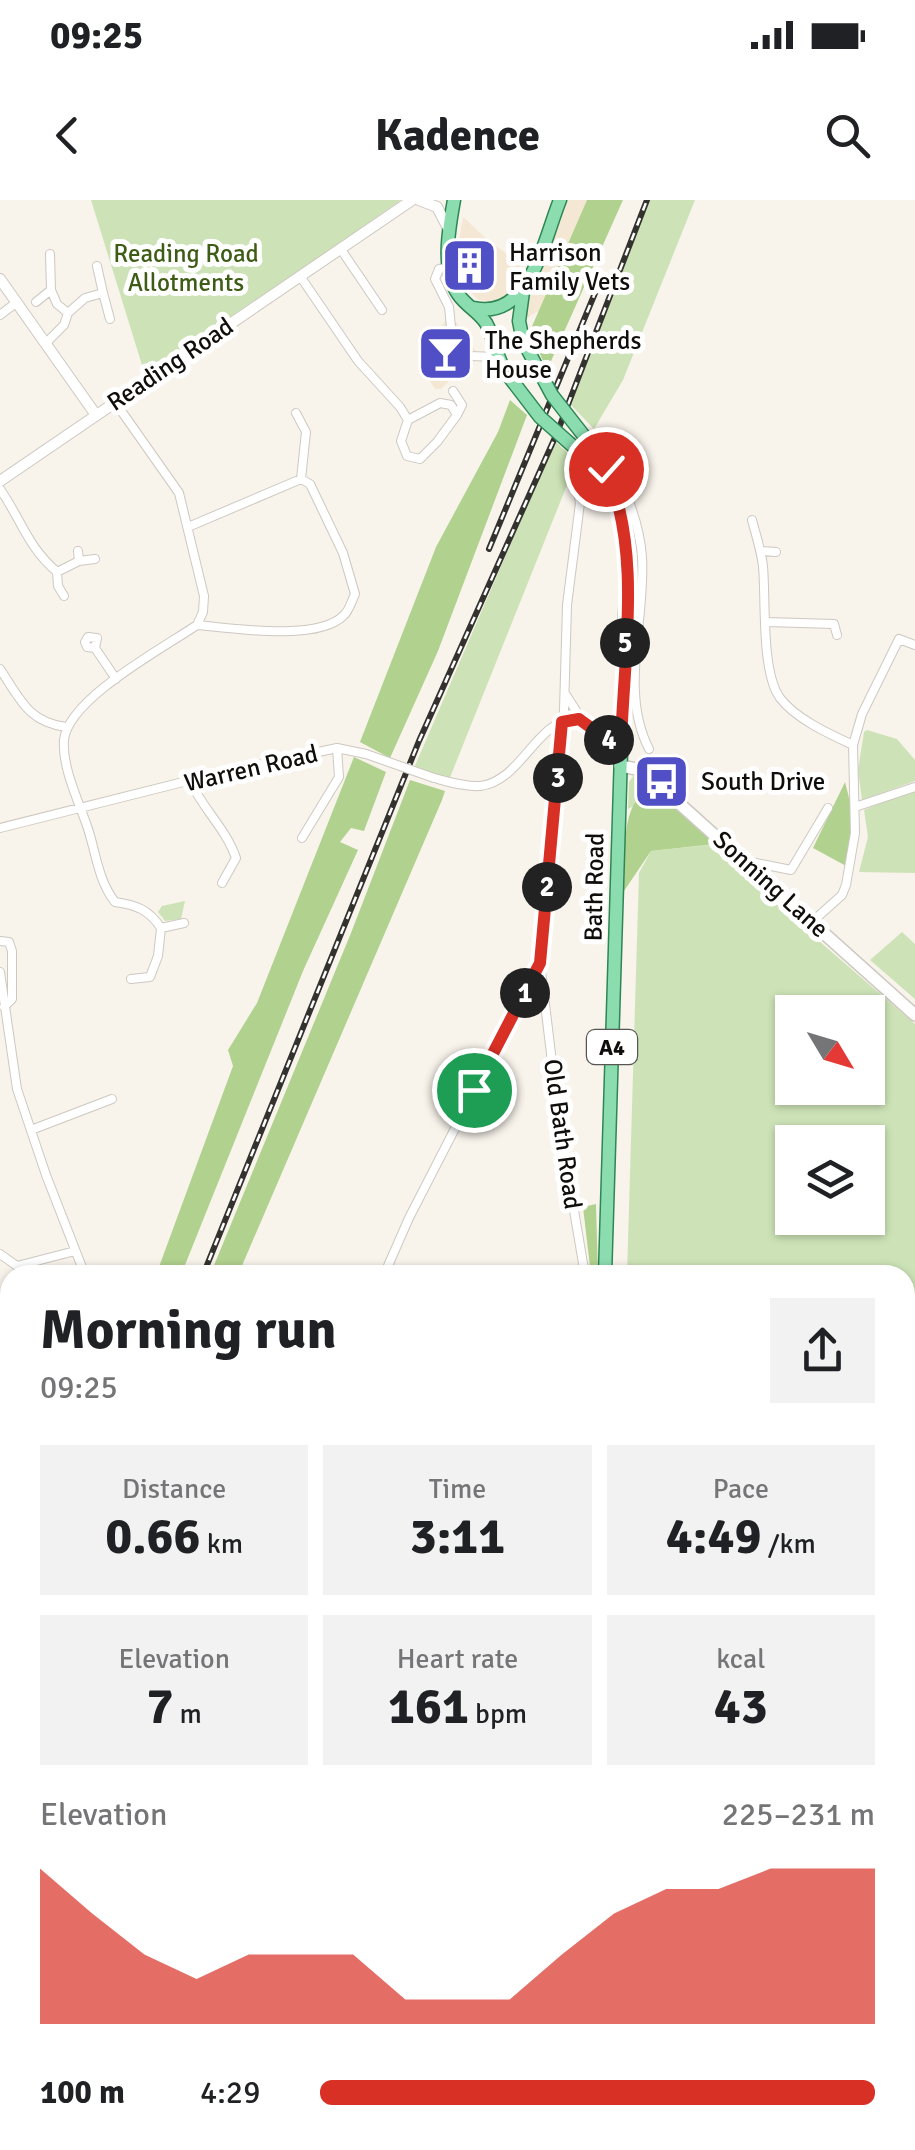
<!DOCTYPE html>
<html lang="en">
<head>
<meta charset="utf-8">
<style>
	:root { --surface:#fff; --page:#f2f2f2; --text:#202124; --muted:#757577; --accent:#d93025 }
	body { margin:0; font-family:Signika,sans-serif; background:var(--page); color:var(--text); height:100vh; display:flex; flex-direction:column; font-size:38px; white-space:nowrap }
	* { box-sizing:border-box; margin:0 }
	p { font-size:32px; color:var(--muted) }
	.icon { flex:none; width:55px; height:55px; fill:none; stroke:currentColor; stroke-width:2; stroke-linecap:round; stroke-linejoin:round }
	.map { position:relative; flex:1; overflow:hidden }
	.side { position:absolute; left:0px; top:1065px; width:915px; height:885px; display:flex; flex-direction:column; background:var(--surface); border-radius:30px 30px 0 0; box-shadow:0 2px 8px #0004 }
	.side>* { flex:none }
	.needle { width:65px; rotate:128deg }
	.buttons { position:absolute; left:775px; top:795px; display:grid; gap:20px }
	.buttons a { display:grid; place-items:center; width:110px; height:110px; border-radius:0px; background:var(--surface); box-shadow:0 2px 8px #0004; font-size:50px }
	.pin { position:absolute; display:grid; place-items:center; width:85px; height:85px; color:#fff; margin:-42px; border:5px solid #fff; border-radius:50%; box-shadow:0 2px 10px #0007 }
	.km { position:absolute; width:50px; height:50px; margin:-25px; border-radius:50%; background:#222; color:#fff; font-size:28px; line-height:50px; text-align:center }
	.round { display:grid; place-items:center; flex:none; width:105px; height:105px; border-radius:0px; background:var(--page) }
	.summary { display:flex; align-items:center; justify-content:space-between; height:170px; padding:0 40px }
	h1 { font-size:55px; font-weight:700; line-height:75px }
	.metrics { display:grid; grid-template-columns:repeat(3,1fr); gap:15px; height:170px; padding:10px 40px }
	.metrics div { display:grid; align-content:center; border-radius:0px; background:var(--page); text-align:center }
	.metrics b { font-size:50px; font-weight:700 }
	.metrics small { font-size:28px; font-weight:400 }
	.metrics p { font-size:28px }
	.chart { height:280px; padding:20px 40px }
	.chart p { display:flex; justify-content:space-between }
	.chart svg { width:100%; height:180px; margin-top:10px; fill:var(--accent); opacity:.7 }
	ul { padding:0 40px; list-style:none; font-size:32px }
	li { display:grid; grid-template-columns:160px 120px 1fr; align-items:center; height:75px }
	li i { height:25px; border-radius:12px; background:var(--accent) }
	.status { display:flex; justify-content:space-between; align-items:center; height:70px; padding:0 50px; background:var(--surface); direction:ltr }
	.status svg { height:28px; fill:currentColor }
	header { display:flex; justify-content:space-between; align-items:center; height:130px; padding:0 40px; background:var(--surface); font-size:45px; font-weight:700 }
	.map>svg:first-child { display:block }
	.commercial { fill:#f4e8d4 }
	.green { fill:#cde3b7; fill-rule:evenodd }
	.forest { fill:#b1d28e }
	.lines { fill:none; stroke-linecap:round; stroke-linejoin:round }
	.minor-casing { stroke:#cdc8c1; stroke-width:10 }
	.tertiary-casing { stroke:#cdc8c1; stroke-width:12 }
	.secondary-casing { stroke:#cdc8c1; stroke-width:14 }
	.primary-casing { stroke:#2d8654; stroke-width:15 }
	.minor { stroke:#fff; stroke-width:8 }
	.tertiary { stroke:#fff; stroke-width:10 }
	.secondary { stroke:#fff; stroke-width:11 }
	.primary { stroke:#8bddb0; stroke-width:12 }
	.rail-casing { stroke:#34322f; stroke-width:6 }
	.rail { stroke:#fff; stroke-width:2.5; stroke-dasharray:8; stroke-linecap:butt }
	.minor-bridge-casing { stroke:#cdc8c1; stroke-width:10; stroke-linecap:butt }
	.primary-bridge-casing { stroke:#2d8654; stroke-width:15; stroke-linecap:butt }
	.minor-bridge { stroke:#fff; stroke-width:8 }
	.primary-bridge { stroke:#8bddb0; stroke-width:12 }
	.route-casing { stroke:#fff; stroke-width:20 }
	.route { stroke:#d93025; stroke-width:12 }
	.labels { text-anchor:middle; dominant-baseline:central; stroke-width:10; stroke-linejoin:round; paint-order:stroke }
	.shield { fill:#fff; stroke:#585655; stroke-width:2.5 }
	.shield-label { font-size:22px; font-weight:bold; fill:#100e0c }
	.poi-label { font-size:25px; fill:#100e0c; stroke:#fff; text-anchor:start }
	.park-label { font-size:25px; fill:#3e5c15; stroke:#fff }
	.street-label { font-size:25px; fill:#100e0c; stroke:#fff }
</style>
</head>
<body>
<div class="status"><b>09:25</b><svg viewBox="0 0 49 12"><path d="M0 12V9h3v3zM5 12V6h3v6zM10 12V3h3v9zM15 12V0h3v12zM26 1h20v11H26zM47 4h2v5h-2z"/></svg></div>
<header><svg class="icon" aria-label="back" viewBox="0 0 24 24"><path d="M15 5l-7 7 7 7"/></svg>Kadence<svg class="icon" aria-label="search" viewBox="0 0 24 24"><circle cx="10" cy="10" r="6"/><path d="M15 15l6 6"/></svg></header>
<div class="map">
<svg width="915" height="1950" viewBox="0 0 915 1950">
	<rect width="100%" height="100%" fill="#f8f3eb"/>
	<path class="commercial" d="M566 0H587L542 109 525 119V103Z
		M463 17 490 42 525 67 519 84 510 94 495 102 479 100 463 86 457 52Z
		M447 119 456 122 477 153 441 189H435L421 167 418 154Z"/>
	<path class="green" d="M91 0H401L146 178Z
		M649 0H695L623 180 594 229 569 203Z
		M555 241 573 258 571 275 449 580 414 568Z
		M867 530 897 539 915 560V581L862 600 858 570 864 532Z
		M634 575 659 593 628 609 629 582Z
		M915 588V673L859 672 868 637 864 610Z
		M708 645 915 824V1142L905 1149V1075H627L639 673 651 651ZM792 812H868V888H792ZM792 942H868V1018H792Z
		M185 701 181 719 165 721 158 712 162 706Z
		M902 732 915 744V799L870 760Z
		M10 1708V1940H528L527 1950H0V1744Z"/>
	<path class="forest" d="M587 0H623L547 170 530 131Z
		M510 200 527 215 438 451 390 558 360 542 436 347 498 232Z
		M354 557 386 572 364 631 351 628 340 642 358 650 303 771 181 1075H156L233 866 228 850 257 803Z
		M410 580 445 591 442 600 238 1075H210L351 733Z
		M845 582 856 625 848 667 813 648Z
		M647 592 659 593 715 644 651 651 624 691C626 663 619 604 647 592Z
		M596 1004 598 1075H591L583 1007Z
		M0 1863 10 1876V1940H59L63 1950H0Z
		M145 1940H195L196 1950H139L137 1948Z"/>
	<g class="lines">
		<defs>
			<path id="minor" d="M340 48 382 110
				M50 54 51 90
				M450 67 439 69 435 79 449 107 451 127 470 156 498 157
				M300 76 358 161 400 207 408 220
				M103 93 110 119
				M36 102 51 90 57 104 68 113 64 125 47 142
				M68 113 85 98 103 93 97 66
				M0 115 17 102
				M453 191 462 205 457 215
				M115 202 179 293 204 396 203 412 197 425C163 448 68 499 64 540 62 566 77 598 86 623 96 650 97 679 115 702 137 705 149 710 161 728L158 756 150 777 131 779
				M440 203 451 205 457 215 437 242 420 259 407 256 401 241 408 220Z
				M296 213 306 232 301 279
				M600 241C620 277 639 316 642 357 646 419 619 491 649 549
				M0 289C22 321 27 346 57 372L79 361 78 351
				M578 291 580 303 567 405 564 510 540 763 560 928 585 1075
				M752 320C756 335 761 350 763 366 766 400 761 472 780 498 796 519 829 534 853 545
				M188 327 301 279 310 284 343 353 355 394C352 400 349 411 344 415 319 442 231 428 197 425
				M761 351 776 352
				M79 361 95 359
				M57 372 58 386 64 396
				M767 422 834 424 837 435
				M95 448 87 447 85 442 88 437 97 438 95 448 116 479
				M0 469C20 499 28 522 66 527
				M566 495 582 520
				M434 578C449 582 465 587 480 586 520 582 536 522 573 519 590 517 602 540 621 541
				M190 581C203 609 226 629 236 658L222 683
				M855 607 915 587
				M0 628 211 575 337 548 366 554
				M302 638 339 577 337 548
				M746 661 791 670 828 608
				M813 721 842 695 846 685 855 633 853 545 862 514 899 439 915 445
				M161 728 184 723
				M0 741 9 742 12 751V799L4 807
				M0 772 17 889 46 975 85 1075
				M31 930 112 899
				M0 1054 17 1066 75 1051
				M384 1075 409 1018 540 763
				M1 1149 5 1125
				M0 1305 10 1281
				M3 1382 8 1368 6 1363
				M911 1439 915 1451
				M0 1447 10 1450
				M905 1645 915 1648"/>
			<path id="tertiary" d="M419 0 437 7 449 30
				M0 79 96 215
				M0 281 412 0
				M0 1277 10 1281
				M905 1517H915"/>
			<path id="secondary" d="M620 566 637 569 672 597 915 815"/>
			<path id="primary" d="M454 0C449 28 441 69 458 94 466 106 478 111 486 123 495 139 496 158 507 174
				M474 108C530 121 544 39 560 0
				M523 141 519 121 523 92
				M584 236C612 271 625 313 627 357L605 1075
				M575 248 610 296
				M556 1950 558 1940
				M569 1950 571 1940"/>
		</defs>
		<use href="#minor" class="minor-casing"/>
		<use href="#tertiary" class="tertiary-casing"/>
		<use href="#secondary" class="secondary-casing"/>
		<use href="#primary" class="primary-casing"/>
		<use href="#minor" class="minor"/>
		<use href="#tertiary" class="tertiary"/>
		<use href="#secondary" class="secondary"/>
		<use href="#primary" class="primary"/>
		<defs>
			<path id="rail" d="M489 349 600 81
				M203 1075 419 541 557 233 647 0
				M0 1624 10 1593
				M0 1658 10 1624"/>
		</defs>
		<use href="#rail" class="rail-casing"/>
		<use href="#rail" class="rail"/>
		<defs>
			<path id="minor-bridge" d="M366 554 434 578
				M0 1605 10 1603"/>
			<path id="primary-bridge" d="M523 141 552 195 584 236
				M507 174 540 217 575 248"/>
		</defs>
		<use href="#minor-bridge" class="minor-bridge-casing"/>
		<use href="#primary-bridge" class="primary-bridge-casing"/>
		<use href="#minor-bridge" class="minor-bridge"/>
		<use href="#primary-bridge" class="primary-bridge"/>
	</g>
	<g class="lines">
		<defs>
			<path id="route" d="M474 890 540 763 562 522 579 519 605 538 621 542C624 455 642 350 606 269"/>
		</defs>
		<use href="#route" class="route-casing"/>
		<use href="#route" class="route"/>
	</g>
	<defs>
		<symbol id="building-square" viewBox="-11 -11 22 22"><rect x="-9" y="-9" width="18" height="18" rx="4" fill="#514fc6" stroke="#fff"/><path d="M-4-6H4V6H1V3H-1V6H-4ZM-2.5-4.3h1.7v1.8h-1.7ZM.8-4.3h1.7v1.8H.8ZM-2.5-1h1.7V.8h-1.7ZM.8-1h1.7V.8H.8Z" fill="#fff"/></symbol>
		<symbol id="bar-square" viewBox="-11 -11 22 22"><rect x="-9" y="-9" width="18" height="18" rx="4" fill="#514fc6" stroke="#fff"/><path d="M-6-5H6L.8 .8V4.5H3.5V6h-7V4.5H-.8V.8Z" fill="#fff"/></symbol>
		<symbol id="bus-square" viewBox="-11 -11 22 22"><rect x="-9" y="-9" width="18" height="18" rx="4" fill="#514fc6" stroke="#fff"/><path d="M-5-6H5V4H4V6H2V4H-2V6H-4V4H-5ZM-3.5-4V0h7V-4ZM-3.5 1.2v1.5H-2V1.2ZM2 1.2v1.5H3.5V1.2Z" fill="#fff"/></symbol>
	</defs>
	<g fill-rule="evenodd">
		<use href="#building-square" x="438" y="34" width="63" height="63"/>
		<use href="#bar-square" x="414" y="122" width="63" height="63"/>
		<use href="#bus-square" x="630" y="550" width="63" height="63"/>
	</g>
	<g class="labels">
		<rect class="shield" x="587" y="830" width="50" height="34" rx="8"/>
		<g class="shield-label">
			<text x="612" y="847">A4</text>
		</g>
		<g class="poi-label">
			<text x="509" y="52">Harrison<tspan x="509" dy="29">Family Vets</tspan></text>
			<text x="485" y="140">The Shepherds<tspan x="485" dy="29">House</tspan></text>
			<text x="701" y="581">South Drive</text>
		</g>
		<g class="park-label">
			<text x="186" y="53">Reading Road<tspan x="186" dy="29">Allotments</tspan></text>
		</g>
		<g class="street-label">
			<text transform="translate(170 164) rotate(-34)">Reading Road</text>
			<text transform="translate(251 568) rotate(-13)">Warren Road</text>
			<text transform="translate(771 684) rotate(42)">Sonning Lane</text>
			<text transform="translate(594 687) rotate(-89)">Bath Road</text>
			<text transform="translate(563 934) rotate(82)">Old Bath Road</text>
		</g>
	</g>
</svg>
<div class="buttons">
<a><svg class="needle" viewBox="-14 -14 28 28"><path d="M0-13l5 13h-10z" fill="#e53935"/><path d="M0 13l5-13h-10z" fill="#757577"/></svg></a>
<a><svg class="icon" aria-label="layers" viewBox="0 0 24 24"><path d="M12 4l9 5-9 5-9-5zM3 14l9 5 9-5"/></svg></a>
</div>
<div class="pin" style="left:474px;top:890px;background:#1e9e55"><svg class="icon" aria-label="arrive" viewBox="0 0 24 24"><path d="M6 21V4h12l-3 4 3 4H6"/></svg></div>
<div class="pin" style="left:606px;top:269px;background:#d93025"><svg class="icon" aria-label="check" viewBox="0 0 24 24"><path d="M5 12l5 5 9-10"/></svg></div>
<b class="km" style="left:525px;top:793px">1</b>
<b class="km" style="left:547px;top:687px">2</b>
<b class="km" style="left:558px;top:578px">3</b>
<b class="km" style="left:609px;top:540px">4</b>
<b class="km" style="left:625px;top:443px">5</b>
<section class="side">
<div class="summary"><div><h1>Morning run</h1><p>09:25</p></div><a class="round"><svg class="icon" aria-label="share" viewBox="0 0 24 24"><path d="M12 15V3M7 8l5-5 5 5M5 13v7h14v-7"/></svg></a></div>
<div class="metrics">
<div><p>Distance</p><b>0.66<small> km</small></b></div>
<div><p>Time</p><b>3:11</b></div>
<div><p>Pace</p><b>4:49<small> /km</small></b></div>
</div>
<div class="metrics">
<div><p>Elevation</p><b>7<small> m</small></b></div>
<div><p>Heart rate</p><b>161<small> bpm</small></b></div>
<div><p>kcal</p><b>43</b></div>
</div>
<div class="chart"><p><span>Elevation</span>225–231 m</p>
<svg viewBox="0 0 160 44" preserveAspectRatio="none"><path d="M0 44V6L10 17L20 27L30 33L40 27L50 27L60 27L70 38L80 38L90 38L100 27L110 17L120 11L130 11L140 6L150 6L160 6V44z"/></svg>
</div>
<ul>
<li><b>100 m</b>4:29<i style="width:100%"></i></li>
</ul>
</section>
</div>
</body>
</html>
